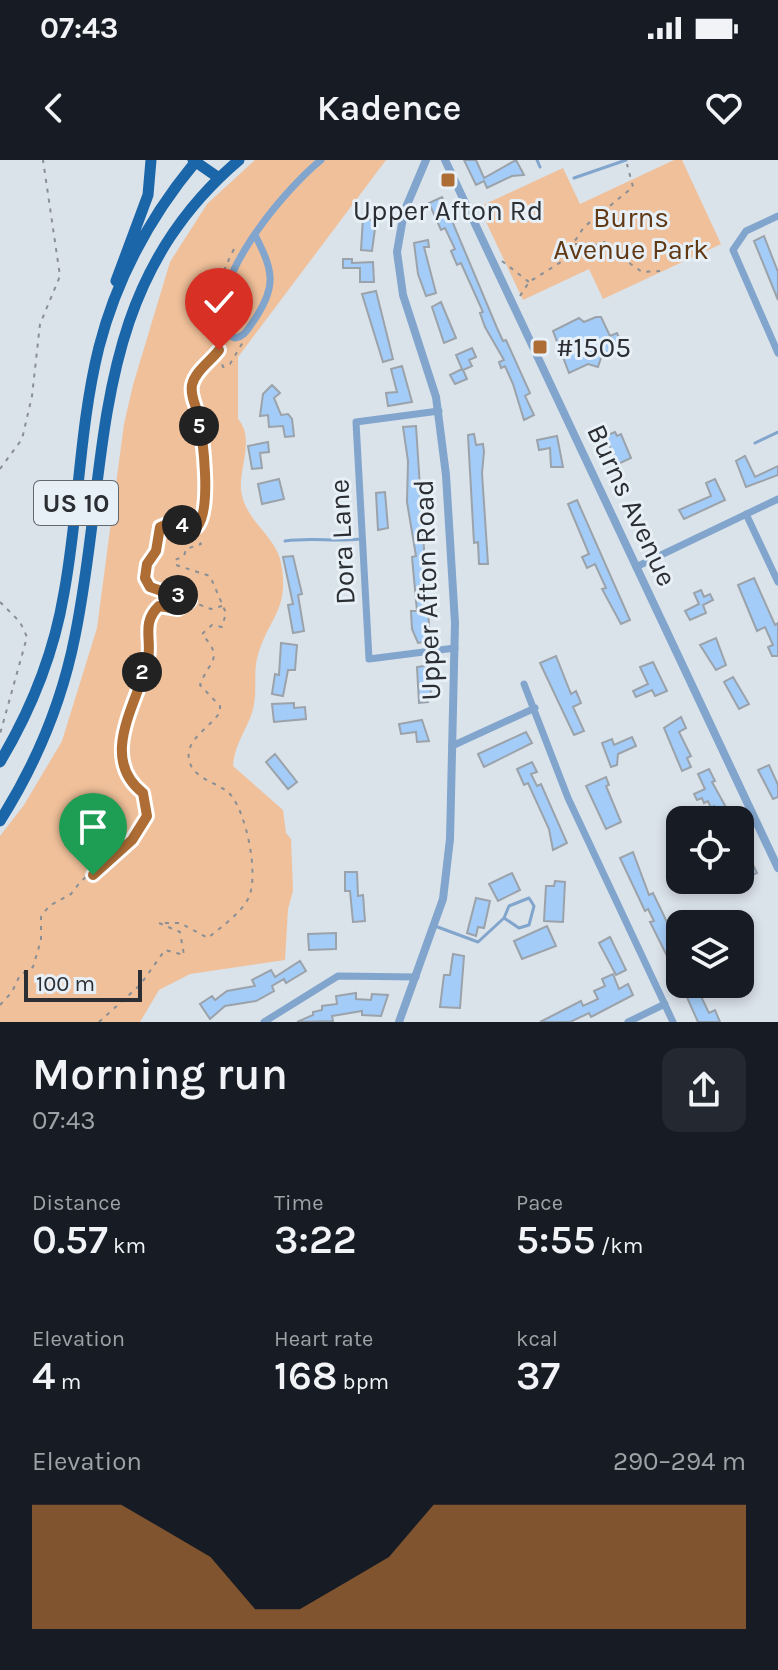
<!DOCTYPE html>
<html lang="en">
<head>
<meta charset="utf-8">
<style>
	:root { --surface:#171b24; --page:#242831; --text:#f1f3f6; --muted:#9ea1a6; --accent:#ad6d35 }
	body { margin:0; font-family:Karla,sans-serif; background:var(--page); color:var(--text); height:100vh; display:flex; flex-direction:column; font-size:30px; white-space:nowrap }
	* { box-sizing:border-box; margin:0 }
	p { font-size:26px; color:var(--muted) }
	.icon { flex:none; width:44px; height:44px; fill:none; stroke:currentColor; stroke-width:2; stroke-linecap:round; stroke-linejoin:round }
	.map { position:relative; height:862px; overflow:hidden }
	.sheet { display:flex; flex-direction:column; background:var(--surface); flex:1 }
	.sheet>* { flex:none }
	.controls { position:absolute; left:666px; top:646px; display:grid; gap:16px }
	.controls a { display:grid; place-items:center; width:88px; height:88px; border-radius:16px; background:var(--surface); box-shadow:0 4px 12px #0003; font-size:40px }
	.scale { position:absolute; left:24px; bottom:20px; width:118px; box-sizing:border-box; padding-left:8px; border:4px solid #2b2e32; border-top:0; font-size:22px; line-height:28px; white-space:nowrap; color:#2b2e32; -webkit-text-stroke:6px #e7eff7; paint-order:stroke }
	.pin { position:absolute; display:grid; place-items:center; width:68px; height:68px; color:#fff; margin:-82px -34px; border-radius:50% 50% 50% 0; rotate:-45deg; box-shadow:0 0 8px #0007 }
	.pin .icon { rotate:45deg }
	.km { position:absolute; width:40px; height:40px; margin:-20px; border-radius:50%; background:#222; color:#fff; font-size:22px; line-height:40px; text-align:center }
	.round { display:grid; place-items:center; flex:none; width:84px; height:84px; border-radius:16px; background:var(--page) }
	.head { display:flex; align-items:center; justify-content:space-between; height:136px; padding:0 32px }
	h1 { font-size:44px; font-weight:600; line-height:60px }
	.stats { display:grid; grid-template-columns:repeat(3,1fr); gap:12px; height:136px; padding:8px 32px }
	.stats div { display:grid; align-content:center }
	.stats b { font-size:40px; font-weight:600 }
	.stats small { font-size:22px; font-weight:400 }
	.stats p { font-size:22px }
	.chart { height:224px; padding:16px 32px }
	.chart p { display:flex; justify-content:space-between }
	.chart svg { width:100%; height:144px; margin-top:8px; fill:var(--accent); opacity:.7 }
	.status { display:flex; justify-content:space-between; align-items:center; height:56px; padding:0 40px; background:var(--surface); direction:ltr }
	.status svg { height:22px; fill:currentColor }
	header { display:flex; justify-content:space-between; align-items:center; height:104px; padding:0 32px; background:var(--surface); font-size:36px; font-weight:600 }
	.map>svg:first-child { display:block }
	.green { fill:#f0c09a }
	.building { fill:#a3cdf8; stroke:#9ba2aa; stroke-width:2 }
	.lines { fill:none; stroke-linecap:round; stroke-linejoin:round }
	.path { stroke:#898f95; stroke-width:2; stroke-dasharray:4 6; stroke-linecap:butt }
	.service { stroke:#81a5cc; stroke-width:3 }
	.minor { stroke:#81a5cc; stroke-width:7 }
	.tertiary { stroke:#81a5cc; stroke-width:8 }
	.trunk { stroke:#1a66a8; stroke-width:11 }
	.route-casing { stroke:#fff; stroke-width:16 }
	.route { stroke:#ad6d35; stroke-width:10 }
	.poi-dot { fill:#ad6d35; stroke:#e7eff7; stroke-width:3 }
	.labels { text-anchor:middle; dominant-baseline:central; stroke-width:6; stroke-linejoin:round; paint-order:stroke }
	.shield { fill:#e7eff7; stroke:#63686d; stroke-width:2 }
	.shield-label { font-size:26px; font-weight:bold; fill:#2b2e32 }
	.poi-label { font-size:28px; fill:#2b2e32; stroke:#e7eff7 }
	.park-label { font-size:28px; fill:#613915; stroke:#e7eff7 }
	.street-label { font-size:28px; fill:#2b2e32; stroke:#e7eff7 }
</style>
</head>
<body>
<div class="status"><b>07:43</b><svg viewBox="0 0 49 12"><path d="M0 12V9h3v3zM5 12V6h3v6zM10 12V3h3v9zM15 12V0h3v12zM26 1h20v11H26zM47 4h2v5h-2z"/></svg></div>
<header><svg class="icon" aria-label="back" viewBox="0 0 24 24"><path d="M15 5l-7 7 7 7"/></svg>Kadence<svg class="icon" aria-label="heart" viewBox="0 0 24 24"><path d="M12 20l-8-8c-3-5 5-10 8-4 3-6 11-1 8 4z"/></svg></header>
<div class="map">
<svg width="778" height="862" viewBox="0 0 778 862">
	<rect width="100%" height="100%" fill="#dae2ea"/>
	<path class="green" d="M255 0H386L238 197V259C255 278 239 308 241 330 245 362 276 375 281 403 290 450 268 459 258 495 253 510 257 528 254 544 251 565 235 580 233 606L283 650 286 673 291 679 293 731 288 749 285 800 190 814 159 830 140 862H0V676L24 645 62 581 97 468 124 264 133 225 170 102 207 44Z
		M674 0H682L721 84 603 139 589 109 523 140 479 47 563 8 580 44Z"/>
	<path class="building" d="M464 0H476L484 18 516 0 524 15 512 16 487 28 484 21 476 25Z
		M442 37 497 168 503 181 506 180 530 233 525 236 534 255 524 260 513 224 505 206 501 208 499 202 504 200 485 167 480 153 483 152 461 103 457 105 451 91 455 89 445 68 441 70 429 43Z
		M363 58 376 61 372 91 361 90Z
		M764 76 778 112V140L754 81Z
		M428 80 429 87H424L436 133 426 136 418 114 414 83Z
		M343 99H352V103L373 102 374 122H360V108H343Z
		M376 131 393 199 383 202 362 134Z
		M441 142 456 178 444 183 432 147Z
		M596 157H601L610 176 617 173 622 185 602 195 598 207 588 204 569 213 553 171 579 158 584 162Z
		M472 188 476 197 469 200 472 206 463 210 467 219 455 224 450 215 462 209 456 195Z
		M402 206 412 242 388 246 386 233 397 232 391 209Z
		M272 225 280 233 274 238 281 255 288 254 292 259 294 276 285 277 283 266 269 267 268 255 260 256 263 234Z
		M416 266 430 481 418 483 412 469 411 451H417L412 397 416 396 407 342 408 301 403 267Z
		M615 272 617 276 621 274 631 298 618 304 605 276Z
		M474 274 476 285 483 284 484 292 482 313 488 404H479L478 382 474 383 468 275Z
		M557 276 563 307H551L550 288 539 290 537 280Z
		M268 282 269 292 260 293 262 308 252 309 248 286Z
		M745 296 755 317 778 306V315L746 327 736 301Z
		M279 319 284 339 262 344 258 324Z
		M715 319 725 340 684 359 679 350 711 336 706 323Z
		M385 332 388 368 378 370 376 333Z
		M577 340 630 460 621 464 602 429 606 428 595 404 587 408 582 397 589 394 568 344Z
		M293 396 302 434 298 435 304 471 293 473 288 445 293 444 283 397Z
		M754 418 775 465 778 463V496H772L768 487 773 485 765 467 757 471 738 425Z
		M701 430 704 437 710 434 713 440 703 445 706 453 690 460 685 451 699 444 694 433Z
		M716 478 726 505 716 510 700 485Z
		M281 483 297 485 295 510H288L283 536 272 534 275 514 279 515Z
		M556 496 571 534 576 531 581 543 573 547 584 571 574 575 540 503Z
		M653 502 667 531 655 536 652 530 636 537 633 531 648 524 640 507Z
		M430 505 431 537H428V542L419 543 417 507Z
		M733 517 749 544 739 549 724 522Z
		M294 543V548L305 547 306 559 274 562 272 544Z
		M681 557 686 568 679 572 691 596 687 598 691 607 682 611 664 568Z
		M422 560 429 581 417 582 416 572 401 574 399 564Z
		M526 572 532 583 484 607 478 594Z
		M632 577 636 586 618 594 617 605 611 607 602 583 612 579 614 585Z
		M275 594 297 622 288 629 266 602Z
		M532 602 537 612 531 614 537 626 541 624 567 683 553 690 549 669 528 623 524 625 517 609Z
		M769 605 778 625V637L773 639 758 610Z
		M709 609 715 621 712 622 733 660H721L714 646 711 648 708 641 704 643 702 638 697 640 694 634 705 629 698 614Z
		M606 617 609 625 606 626 621 662 606 669 586 626Z
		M740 678 757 713 740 721Z
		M633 692 649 735 653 733 677 783 680 781V812L676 814 650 762 654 761 648 749 645 751 620 698Z
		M345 712H357L358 736 363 735 365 761 353 762 350 731H345Z
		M512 713 520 730 498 741 489 724Z
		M555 721 565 722 563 762 544 761 546 726H554Z
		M476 738 490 741 484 768 478 767 476 776 467 773Z
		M547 766 556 786 522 799 514 781Z
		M336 773V789L309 790 308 774Z
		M610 777 626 810 616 815 599 783Z
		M453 794 464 796 460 848 440 847 444 815H450Z
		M300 801 306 811 286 823 284 819 272 826 274 831 256 841 225 846 210 859 200 844 212 836 215 840 227 831 255 826 252 820 271 810 275 817Z
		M613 814 619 829 628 824 633 835 591 857 589 853 570 862H540L581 841 583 846 598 839 594 831 605 826 602 819Z
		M681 824H695L709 853 715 850 720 862H698Z
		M356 833V839L371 840 372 834 388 835 381 856 362 855V851L332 856 333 861 297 862 313 855V852L322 850V846L337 844 336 836Z"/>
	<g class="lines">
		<path class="path" d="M575 84 604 85 642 112 660 111
			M604 85 605 75
			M234 89C211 135 208 157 223 207L230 204 243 182
			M502 101 529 122
			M520 136 529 122 561 102 584 67 633 27 627 4
			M0 309 22 279 32 236 40 164 60 116 43 0
			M190 441 211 449 222 446
			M0 442 20 462 27 477 0 574
			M0 845 12 832 20 815 33 807 41 780V757L49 746 71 734 81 721 132 680 147 656 143 633C97 598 139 541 148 499 152 479 141 464 159 446L178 449 190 441 150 427 145 418 147 404 156 391 160 367 172 362 197 367C212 349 203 278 198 255 196 245 190 236 192 225 195 211 211 202 219 190
			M99 862 140 825 165 790 184 795 180 772 159 763H180L208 778C221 767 240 754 248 739 260 716 246 650 229 633 218 622 185 618 189 591 192 576 212 565 220 552V546L200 525C209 500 225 500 202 474L212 465 222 467 226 453 210 416 176 405 175 400 184 396 186 389 201 384 194 376H179L191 368"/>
		<path class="service" d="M537 0 540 7
			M574 18 626 0
			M755 283 778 272
			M285 381C312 377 333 382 360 379
			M435 766 478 782 504 758 509 746 529 738 534 746 529 765 519 768 504 758"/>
		<path class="minor" d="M778 56 746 71 733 90 778 193
			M255 75C274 112 277 127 253 162 247 170 245 176 235 178L228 175C200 127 286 28 321 0
			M439 251 356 262 369 499 455 488
			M746 354 778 422
			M636 407 778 339
			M524 524 568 638 673 862
			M452 586 535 548
			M264 862 338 816 416 817
			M628 862 665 844"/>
		<path class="tertiary" d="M445 0 778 708
			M399 862 443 739 450 679 455 463 446 315 436 237 403 135 397 92 404 52 426 0"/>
		<path class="trunk" d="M193 0 219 18
			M116 121 148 35 151 0
			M0 602C31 550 54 493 64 433 79 352 79 267 99 187 117 117 151 55 197 0
			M0 661C36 604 62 542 75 476 111 300 86 130 239 0"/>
	</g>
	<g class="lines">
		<defs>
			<path id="route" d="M93 715 132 680 147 656 143 633C97 597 139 541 148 499 152 479 141 463 159 446L178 449 190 441 150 427 145 418 147 404 156 391 160 367 172 362 197 367C212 349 203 278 198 255 196 245 190 236 192 225 195 211 211 201 219 190"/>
		</defs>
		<use href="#route" class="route-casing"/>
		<use href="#route" class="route"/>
	</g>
	<g class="poi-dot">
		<rect x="440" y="12" width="16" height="16" rx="4"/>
		<rect x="532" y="179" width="16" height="16" rx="4"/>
	</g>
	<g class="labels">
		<rect class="shield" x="34" y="321" width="84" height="44" rx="6"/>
		<g class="shield-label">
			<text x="76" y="343">US 10</text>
		</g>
		<g class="poi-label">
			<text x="448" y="50">Upper Afton Rd</text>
			<text x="556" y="187" text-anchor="start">#1505</text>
		</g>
		<g class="park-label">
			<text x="631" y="57">Burns<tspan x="631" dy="32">Avenue Park</tspan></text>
		</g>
		<g class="street-label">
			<text transform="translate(632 345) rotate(65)">Burns Avenue</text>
			<text transform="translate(342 382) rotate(-93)">Dora Lane</text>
			<text transform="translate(427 430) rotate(-92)">Upper Afton Road</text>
		</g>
	</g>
</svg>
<div class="controls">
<a><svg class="icon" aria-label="locate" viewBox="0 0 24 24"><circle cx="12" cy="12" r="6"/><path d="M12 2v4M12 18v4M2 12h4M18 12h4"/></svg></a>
<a><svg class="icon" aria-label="layers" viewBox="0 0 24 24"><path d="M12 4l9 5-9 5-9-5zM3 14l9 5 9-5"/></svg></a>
</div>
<div class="scale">100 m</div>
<div class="pin" style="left:93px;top:715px;background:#1e9e55"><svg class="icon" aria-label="arrive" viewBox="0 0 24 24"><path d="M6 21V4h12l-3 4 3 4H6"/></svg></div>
<div class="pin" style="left:219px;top:190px;background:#d93025"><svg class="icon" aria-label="check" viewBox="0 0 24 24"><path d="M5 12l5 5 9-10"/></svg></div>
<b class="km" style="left:142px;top:512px">2</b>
<b class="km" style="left:178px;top:435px">3</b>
<b class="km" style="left:182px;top:365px">4</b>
<b class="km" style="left:199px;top:266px">5</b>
</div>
<section class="sheet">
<div class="head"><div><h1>Morning run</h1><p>07:43</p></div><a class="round"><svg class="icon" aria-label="share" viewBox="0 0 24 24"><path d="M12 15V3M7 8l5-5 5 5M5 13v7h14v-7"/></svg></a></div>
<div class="stats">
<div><p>Distance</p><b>0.57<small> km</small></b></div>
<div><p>Time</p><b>3:22</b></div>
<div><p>Pace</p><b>5:55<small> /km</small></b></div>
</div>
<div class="stats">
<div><p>Elevation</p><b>4<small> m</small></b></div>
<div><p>Heart rate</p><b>168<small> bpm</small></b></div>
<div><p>kcal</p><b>37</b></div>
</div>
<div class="chart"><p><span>Elevation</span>290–294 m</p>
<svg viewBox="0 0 160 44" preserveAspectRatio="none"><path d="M0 44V6L10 6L20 6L30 14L40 22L50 38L60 38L70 30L80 22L90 6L100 6L110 6L120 6L130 6L140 6L150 6L160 6V44z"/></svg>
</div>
</section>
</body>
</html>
